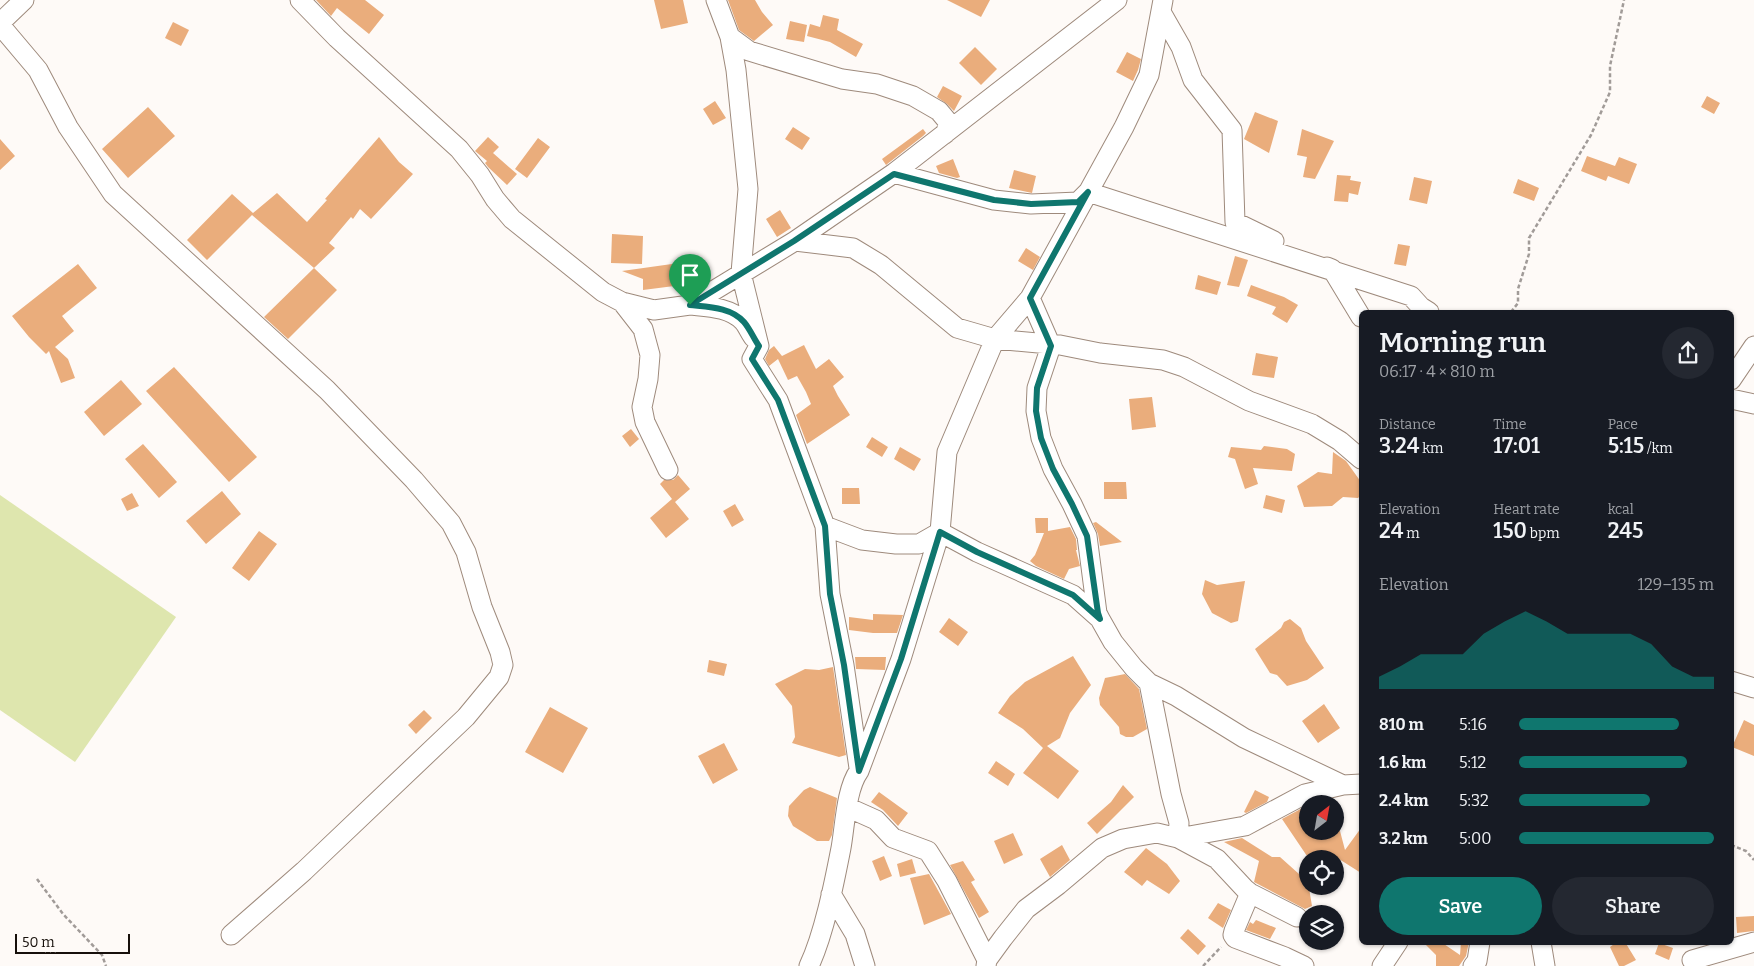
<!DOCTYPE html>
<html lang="en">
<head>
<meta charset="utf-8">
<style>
	:root { --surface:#171b24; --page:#242831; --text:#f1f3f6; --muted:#9ea1a6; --accent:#0f766e }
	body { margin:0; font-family:Bitter,serif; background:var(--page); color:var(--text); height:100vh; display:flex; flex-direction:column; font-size:19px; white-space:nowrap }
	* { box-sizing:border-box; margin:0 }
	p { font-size:16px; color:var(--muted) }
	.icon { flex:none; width:28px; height:28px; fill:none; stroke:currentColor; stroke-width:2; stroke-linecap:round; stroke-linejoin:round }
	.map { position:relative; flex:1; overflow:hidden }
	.sheet { position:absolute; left:1359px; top:310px; width:375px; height:635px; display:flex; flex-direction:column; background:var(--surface); border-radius:8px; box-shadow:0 1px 4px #0004 }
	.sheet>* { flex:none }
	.needle { width:32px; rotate:31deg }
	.fabs { position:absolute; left:1299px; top:795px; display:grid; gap:10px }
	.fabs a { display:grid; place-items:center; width:45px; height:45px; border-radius:50%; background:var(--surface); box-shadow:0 1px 4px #0004; font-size:25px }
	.scale { position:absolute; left:15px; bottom:12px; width:115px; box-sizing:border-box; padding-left:5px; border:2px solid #17100b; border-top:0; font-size:14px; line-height:18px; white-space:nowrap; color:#17100b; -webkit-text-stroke:4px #fefaf7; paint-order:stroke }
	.pin { position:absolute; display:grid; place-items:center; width:42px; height:42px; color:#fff; margin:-51px -21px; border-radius:50% 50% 50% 0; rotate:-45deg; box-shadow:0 0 5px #0007 }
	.pin .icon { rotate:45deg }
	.round { display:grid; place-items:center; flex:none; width:52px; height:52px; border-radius:26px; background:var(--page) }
	.summary { display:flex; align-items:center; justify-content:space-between; height:85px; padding:0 20px }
	h1 { font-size:28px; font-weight:600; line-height:38px }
	.figures { display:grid; grid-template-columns:repeat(3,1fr); gap:8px; height:85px; padding:5px 20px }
	.figures div { display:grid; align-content:center }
	.figures b { font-size:21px; font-weight:600 }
	.figures small { font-size:14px; font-weight:400 }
	.figures p { font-size:14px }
	.chart { height:140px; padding:10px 20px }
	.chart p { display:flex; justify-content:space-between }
	.chart svg { width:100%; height:90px; margin-top:5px; fill:var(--accent); opacity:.7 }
	.button { display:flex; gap:10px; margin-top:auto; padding:10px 20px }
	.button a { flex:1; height:58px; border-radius:30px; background:var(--accent); color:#fff; font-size:20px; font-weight:600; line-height:58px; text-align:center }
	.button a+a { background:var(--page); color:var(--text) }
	ul { padding:0 20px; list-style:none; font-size:16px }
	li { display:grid; grid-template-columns:80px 60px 1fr; align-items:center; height:38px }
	li i { height:12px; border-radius:6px; background:var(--accent) }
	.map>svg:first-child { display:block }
	.green { fill:#dee6ae }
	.building { fill:#eaad7c }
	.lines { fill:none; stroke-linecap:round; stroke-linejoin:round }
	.minor-casing { stroke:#9e8a7c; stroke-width:21 }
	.path { stroke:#a19b98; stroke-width:2.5; stroke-dasharray:4 2.5; stroke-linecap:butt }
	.minor { stroke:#fff; stroke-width:19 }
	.route-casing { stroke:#fff; stroke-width:10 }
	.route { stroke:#0f766e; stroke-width:6 }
</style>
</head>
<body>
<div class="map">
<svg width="1754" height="966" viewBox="0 0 1754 966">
	<rect width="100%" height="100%" fill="#fefaf7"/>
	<path class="green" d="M0 495 176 617 75 762 0 710Z"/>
	<path class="building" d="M316 0H365L384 15 369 34 337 8 331 16Z
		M654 0H683L688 23 661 29Z
		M728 0H755L762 12 773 25 754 41 739 30Z
		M947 0H990L981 17Z
		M823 15 839 19 837 30 863 44 856 57 830 42 807 36 810 24 820 27Z
		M790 21 807 25 804 42 786 39Z
		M173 22 189 30 181 46 165 38Z
		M975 47 997 69 981 85 959 63Z
		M1127 52 1141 59 1138 70 1133 81 1116 72Z
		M943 86 962 96 954 111 947 104 937 97Z
		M1707 96 1720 103 1714 114 1701 107Z
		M715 101 726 118 713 125 703 109Z
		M148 107 175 136 128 178 102 149Z
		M1255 112 1278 121 1269 153 1244 139Z
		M793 127 810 138 802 150 785 139Z
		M923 129 926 133 923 136 886 165 882 159Z
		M1302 129 1334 141 1315 179 1303 177 1307 157 1297 155Z
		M379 137 399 162 413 174 371 219 360 209 353 219 351 217 329 243 335 248 314 268 252 215 207 260 187 240 232 194 253 213 277 193 307 222 327 200 325 199Z
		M488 137 499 147 493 153 517 174 507 185 488 167 485 163 487 161 475 151Z
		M538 138 550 147 527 178 515 169Z
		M0 139 15 156 0 170Z
		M1587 156 1615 166 1619 157 1637 164 1629 184 1608 176 1606 181 1581 171Z
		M953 159 960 177 957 178 939 173 936 166Z
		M1014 170 1036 176 1032 193 1009 188Z
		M1337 175 1351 176 1350 180 1361 182 1358 195 1349 193 1348 202 1334 201Z
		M1414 177 1432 181 1427 204 1409 200Z
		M1518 179 1539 188 1534 201 1513 193Z
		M780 210 791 228 777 237 766 219Z
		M612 234 643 236 642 264 611 263Z
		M1398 244 1410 246 1406 266 1394 264Z
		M1026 248 1040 257 1033 270 1018 261Z
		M1235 256 1248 260 1239 287 1227 285Z
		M679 263 682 285 643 290V279L622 271Z
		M78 264 97 288 62 316 74 331 55 347 68 359 75 378 61 383 49 351 46 354 29 337 12 316Z
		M314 268 337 290 288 339 264 317Z
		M1198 275 1221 282 1217 295 1195 289Z
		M1251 285 1284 297 1298 305 1287 323 1272 314 1276 307 1247 296Z
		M804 345 816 369 829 359 844 377 833 386 838 396 850 415 807 444 796 415 811 404 806 392 797 376 788 380 778 359 769 366 765 359 769 350 774 346 782 356Z
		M1256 353 1278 357 1274 378 1252 375Z
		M174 367 257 457 229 482 146 391Z
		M121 380 142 404 104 436 84 412Z
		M1152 397 1156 427 1132 430 1129 399Z
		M631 429 639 439 630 447 622 436Z
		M872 437 888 447 882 457 866 447Z
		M143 444 177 482 159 498 125 459Z
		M1264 446 1287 449 1295 454 1292 471 1253 468 1258 484 1245 489 1235 459 1228 457 1231 447 1261 450Z
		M900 447 921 459 914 471 894 459Z
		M1333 452 1346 461 1361 482V495L1358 498 1343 497 1332 506 1304 507 1297 486 1318 472 1332 474Z
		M678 475 690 489 675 502 689 519 666 538 650 518 672 499 660 484 664 480H673Z
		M1104 482H1126L1127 499H1104Z
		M842 488H859L860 504H842Z
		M222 491 241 514 206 544 186 521Z
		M132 493 139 506 127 511 121 499Z
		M1266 495 1285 500 1282 513 1263 508Z
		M735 504 744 520 732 527 723 511Z
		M1035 518H1048V531L1070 527 1076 539 1077 550H1076L1080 566 1069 569 1064 579 1036 566 1030 561 1035 555 1044 533H1036Z
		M1096 522 1122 542 1100 546 1098 534 1093 523Z
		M259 531 277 544 249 581 232 568Z
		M1205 580 1217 585 1245 581 1238 621 1231 623 1212 613 1202 594Z
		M873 614 903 615 897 633H873L849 630V617L873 620Z
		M949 618 968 632 958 646 939 632Z
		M1290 619 1301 628 1306 641 1324 668 1307 680 1287 686 1277 675 1270 673 1255 649 1281 628 1284 622Z
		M1073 656 1091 685 1070 713 1060 738 1047 746 1079 771 1058 799 1023 773 1043 748 1023 729 998 713 1010 696 1025 682Z
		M855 657H886L885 670 856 669Z
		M709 660 727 664 724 676 707 672Z
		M833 667 846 755 839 757 792 743 795 737 792 706 775 684 805 669 819 670Z
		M1125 674 1139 689 1147 729 1133 737H1126L1120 734 1119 727 1100 705 1099 698 1105 678Z
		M1324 704 1340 728 1318 743 1302 721Z
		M550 707 588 728 563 773 525 752Z
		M424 710 432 718 416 734 408 725Z
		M1744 720 1754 725V756L1732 747Z
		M724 743 738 770 713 784 698 756Z
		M996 761 1015 774 1008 786 988 773Z
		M1123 785 1134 797 1097 834 1087 823 1111 802Z
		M810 787 837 798 832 835 829 841H817L793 826 788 816 789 806 804 790Z
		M1255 790 1269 797 1267 802 1246 813 1244 812Z
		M879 792 908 813 898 826 883 810 871 802Z
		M1308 805V831H1340L1345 850 1361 828V873L1339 859H1309L1282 819Z
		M1013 833 1023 855 1004 864 994 841Z
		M1242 838 1272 857H1280L1308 882 1312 906 1305 909 1254 882 1259 861 1224 842Z
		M1062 845 1070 860 1050 877 1040 859Z
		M1146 848 1167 864 1180 881 1169 894 1147 880 1142 886 1124 872Z
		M884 856 892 876 880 881 872 861Z
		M912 859 916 873 900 877 897 864Z
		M963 861 975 880 971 882 989 912 979 918 950 865Z
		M929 874 951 914 924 925 910 878Z
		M1218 903 1231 910 1223 928 1208 918Z
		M1754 916V931L1737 933 1736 917Z
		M1256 920 1276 928 1270 939 1246 930 1250 922 1253 924Z
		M1188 929 1206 946 1198 955 1180 938Z
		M1423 942H1441L1460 955 1461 942H1469L1466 956 1459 966H1436V955Z
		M1617 942H1625L1636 960 1624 966H1619L1610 947Z
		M1659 943 1673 948 1669 960 1655 954Z"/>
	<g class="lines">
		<defs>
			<path id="minor" d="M300 0 337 38 459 149 480 175 495 199 512 219 603 292 622 302 654 310 690 305 795 241 894 173 1117 0
				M716 0 730 37 736 70 748 189 741 273 759 346 752 359 778 400 825 526 830 594 844 665 859 768
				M1161 12 1181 47 1193 80 1232 130 1235 222 1274 241
				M0 23 24 0
				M0 25 38 70 68 127 113 194 327 390 414 480 451 523 466 552 482 607 500 652 503 665 499 677 466 717 304 871 231 935
				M730 37 749 51 842 79 877 84 913 96 939 111 949 123 945 134
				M894 173 994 200 1031 204 1078 202 1088 192 1411 296 1421 307 1429 312
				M795 241 853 248 881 265 957 328 995 339 1060 345 1100 353 1163 360 1184 367 1249 401 1312 424 1340 441 1361 459
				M1327 267 1332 269 1361 317
				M1030 298 1051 346 1037 388 1036 411 1041 438 1053 469 1072 504 1087 536 1097 613 1100 619
				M622 302 643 329 650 355 648 379 642 407 645 422 668 470
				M690 305C708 307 729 307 743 321 747 325 750 333 754 338
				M1731 380 1754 346
				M1731 399 1754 404
				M825 526 862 540 896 544H919L940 532 977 552 1073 595 1100 619 1113 642 1134 668 1149 683 1171 794 1179 823 1178 838 1217 859 1245 889 1250 893 1297 917
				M1731 681 1754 688
				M1149 683 1176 696 1244 738 1343 785
				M847 807 876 820 893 838 928 851 947 881 987 960
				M1250 893 1234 931 1233 935 1235 938 1285 957 1304 966
				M831 894 855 934 865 966
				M1541 942 1545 966
				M1692 960 1754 942
				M809 966C824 934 834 884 841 848 845 826 846 789 859 771L901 659 940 532 947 452 995 339 1030 298 1124 127 1149 75 1163 0
				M986 966 987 960 1003 938 1026 909 1058 885 1102 848 1123 839 1157 833 1178 838 1245 826 1305 794 1343 785 1361 784
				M1382 966 1398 942
				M1473 966 1477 961 1480 942"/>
		</defs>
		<use href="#minor" class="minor-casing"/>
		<path class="path" d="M1511 312 1518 303V289L1529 254V238L1591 135 1610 92V66L1624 0
			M1731 845 1746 851 1754 860
			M37 879 63 914 102 955 106 966
			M1203 966 1221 947"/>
		<use href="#minor" class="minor"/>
	</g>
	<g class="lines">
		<defs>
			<path id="route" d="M894 174 994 200 1031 204 1078 202 1088 192 1030 298 1051 346 1037 388 1036 411 1041 438 1053 469 1072 504 1087 536 1098 613 1100 619 1073 595 977 552 940 532 901 659 859 771 844 665 830 594 825 526 778 400 752 359 759 346C754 339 750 329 744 322 731 307 708 307 690 305L794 241Z"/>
		</defs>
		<use href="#route" class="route-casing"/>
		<use href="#route" class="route"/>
	</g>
</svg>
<div class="fabs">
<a><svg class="needle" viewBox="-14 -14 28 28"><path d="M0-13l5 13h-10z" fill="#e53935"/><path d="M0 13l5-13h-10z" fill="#9ea1a6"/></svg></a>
<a><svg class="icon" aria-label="locate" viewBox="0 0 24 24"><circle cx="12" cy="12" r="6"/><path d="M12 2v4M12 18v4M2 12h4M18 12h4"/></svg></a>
<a><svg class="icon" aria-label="layers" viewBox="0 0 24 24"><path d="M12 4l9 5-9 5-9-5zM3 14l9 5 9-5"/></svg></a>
</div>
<div class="scale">50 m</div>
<div class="pin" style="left:690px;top:305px;background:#1e9e55"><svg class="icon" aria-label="arrive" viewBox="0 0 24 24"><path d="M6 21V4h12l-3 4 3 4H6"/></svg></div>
<section class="sheet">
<div class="summary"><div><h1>Morning run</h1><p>06:17 · 4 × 810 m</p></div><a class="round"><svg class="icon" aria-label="share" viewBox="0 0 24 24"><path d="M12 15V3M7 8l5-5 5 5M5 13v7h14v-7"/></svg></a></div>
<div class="figures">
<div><p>Distance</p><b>3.24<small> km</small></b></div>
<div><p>Time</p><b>17:01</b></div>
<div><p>Pace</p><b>5:15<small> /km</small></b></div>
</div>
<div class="figures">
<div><p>Elevation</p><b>24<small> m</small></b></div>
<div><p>Heart rate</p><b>150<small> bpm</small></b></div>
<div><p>kcal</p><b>245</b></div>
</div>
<div class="chart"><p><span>Elevation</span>129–135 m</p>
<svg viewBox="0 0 160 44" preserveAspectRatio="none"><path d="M0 44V38L10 33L20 27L30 27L40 27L50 17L60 11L70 6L80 11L90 17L100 17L110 17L120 17L130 22L140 33L150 38L160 38V44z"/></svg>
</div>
<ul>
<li><b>810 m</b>5:16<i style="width:82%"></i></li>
<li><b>1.6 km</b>5:12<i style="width:86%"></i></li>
<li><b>2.4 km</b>5:32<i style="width:67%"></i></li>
<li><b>3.2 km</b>5:00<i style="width:100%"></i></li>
</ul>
<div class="button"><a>Save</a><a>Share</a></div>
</section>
</div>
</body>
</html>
